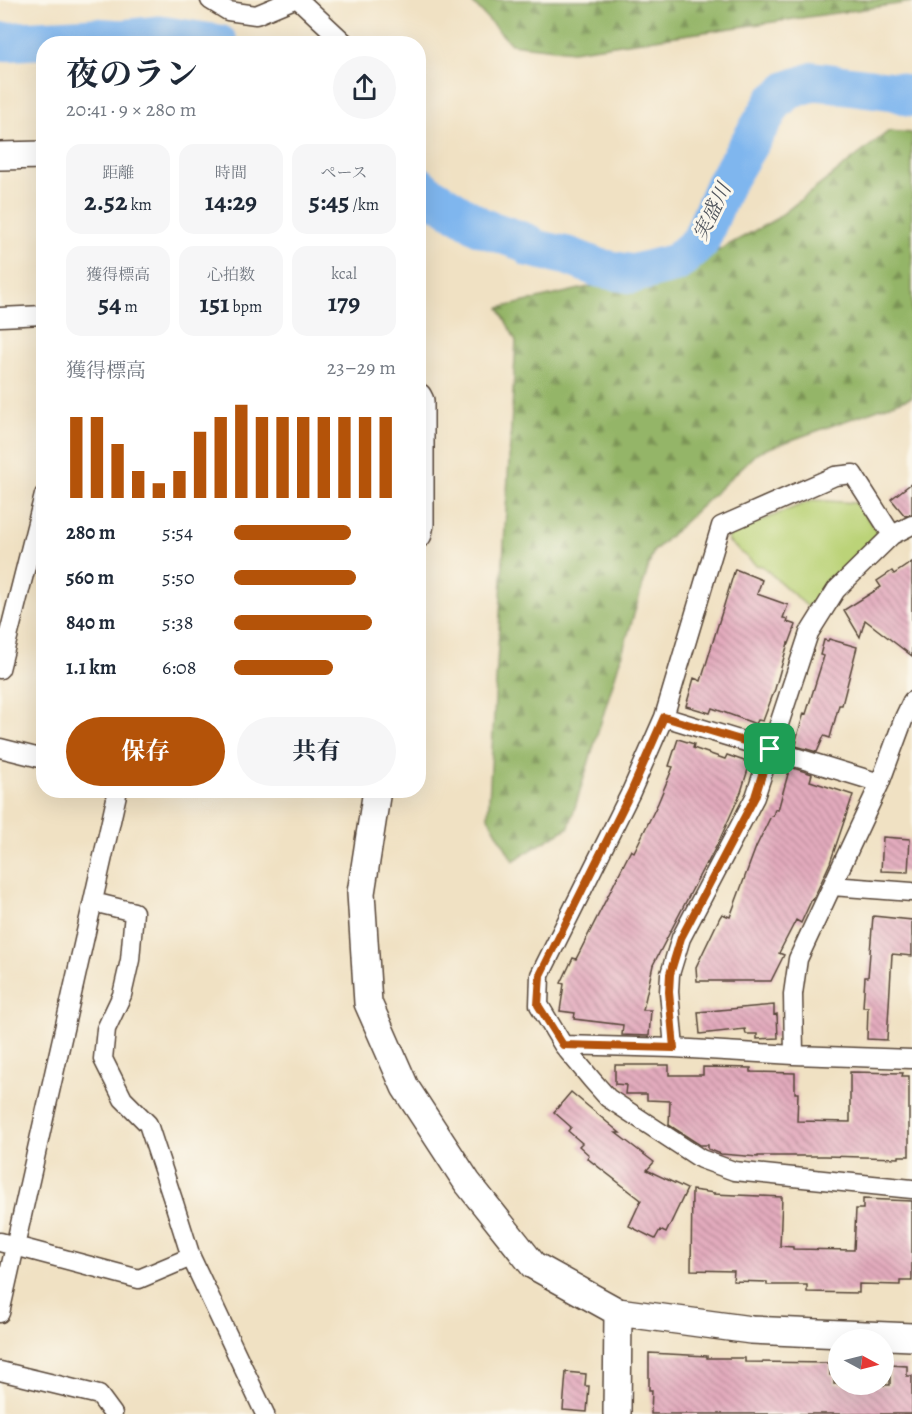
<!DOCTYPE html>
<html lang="ja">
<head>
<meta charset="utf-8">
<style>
	:root { --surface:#fff; --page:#f6f6f7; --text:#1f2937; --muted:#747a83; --accent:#b45309 }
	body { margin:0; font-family:Alegreya,"Noto Serif JP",serif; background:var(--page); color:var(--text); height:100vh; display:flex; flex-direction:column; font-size:22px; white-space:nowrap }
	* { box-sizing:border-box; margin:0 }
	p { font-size:20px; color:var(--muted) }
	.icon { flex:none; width:33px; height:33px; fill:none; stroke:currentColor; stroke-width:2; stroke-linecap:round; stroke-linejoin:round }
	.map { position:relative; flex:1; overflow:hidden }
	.drawer { position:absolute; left:36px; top:36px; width:390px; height:762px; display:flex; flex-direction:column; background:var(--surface); border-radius:24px; box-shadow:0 6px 24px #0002 }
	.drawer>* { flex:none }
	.needle { width:39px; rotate:97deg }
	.buttons { position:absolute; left:828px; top:1329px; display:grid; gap:12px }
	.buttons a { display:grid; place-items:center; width:66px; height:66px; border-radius:50%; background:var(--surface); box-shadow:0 6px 24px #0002; font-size:30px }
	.pin { position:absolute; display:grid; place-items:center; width:51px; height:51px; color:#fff; margin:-26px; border-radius:12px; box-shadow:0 3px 9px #0006 }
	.round { display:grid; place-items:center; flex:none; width:63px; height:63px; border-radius:32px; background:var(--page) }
	.overview { display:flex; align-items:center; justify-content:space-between; height:102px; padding:0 30px }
	h1 { font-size:33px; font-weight:700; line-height:45px }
	.metrics { display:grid; grid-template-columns:repeat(3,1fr); gap:9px; height:102px; padding:6px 30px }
	.metrics div { display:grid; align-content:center; border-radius:15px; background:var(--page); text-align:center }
	.metrics b { font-size:26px; font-weight:700 }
	.metrics small { font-size:16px; font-weight:400 }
	.metrics p { font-size:16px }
	.chart { height:168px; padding:12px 30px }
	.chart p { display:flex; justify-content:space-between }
	.chart svg { width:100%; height:108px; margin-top:6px; stroke:var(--accent); stroke-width:6 }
	.action { display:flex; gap:12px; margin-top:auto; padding:12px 30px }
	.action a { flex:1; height:69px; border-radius:36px; background:var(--accent); color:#fff; font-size:24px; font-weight:700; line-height:69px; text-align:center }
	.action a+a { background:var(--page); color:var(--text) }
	ul { padding:0 30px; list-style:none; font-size:20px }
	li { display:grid; grid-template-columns:96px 72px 1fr; align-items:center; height:45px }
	li i { height:15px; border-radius:8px; background:var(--accent) }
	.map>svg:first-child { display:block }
	.green { fill:#bbd378; stroke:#7b7e4b; stroke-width:1.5 }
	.forest { fill:url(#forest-firs); stroke:#687043; stroke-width:1.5 }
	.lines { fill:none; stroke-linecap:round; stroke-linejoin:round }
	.river { stroke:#7fb6ee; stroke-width:39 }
	.building { fill:url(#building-back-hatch) }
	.street-casing { stroke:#564537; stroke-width:21 }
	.secondary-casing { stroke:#564537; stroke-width:30 }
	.street { stroke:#fff; stroke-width:18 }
	.secondary { stroke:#fff; stroke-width:27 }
	.route-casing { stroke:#fff; stroke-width:12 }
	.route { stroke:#b45309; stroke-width:8 }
	.labels { text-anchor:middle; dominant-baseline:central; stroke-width:6; stroke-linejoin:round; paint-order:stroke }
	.water-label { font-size:20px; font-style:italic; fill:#4f545c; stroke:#fbf7ec }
</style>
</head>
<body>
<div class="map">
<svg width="912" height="1414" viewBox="0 0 912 1414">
	<defs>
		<pattern id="forest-firs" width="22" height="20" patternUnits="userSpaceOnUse" patternTransform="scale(1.5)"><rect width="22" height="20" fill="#94b568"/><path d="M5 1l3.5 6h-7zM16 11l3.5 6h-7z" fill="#7a9355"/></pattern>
		<pattern id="building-back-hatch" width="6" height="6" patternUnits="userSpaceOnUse" patternTransform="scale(1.5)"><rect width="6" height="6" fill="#e3abbd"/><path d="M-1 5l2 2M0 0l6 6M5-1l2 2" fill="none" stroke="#b98b99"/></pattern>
	</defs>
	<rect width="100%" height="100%" fill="#fbf7ec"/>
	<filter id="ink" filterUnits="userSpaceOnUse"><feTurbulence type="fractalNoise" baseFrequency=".0167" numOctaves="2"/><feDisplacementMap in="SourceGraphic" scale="12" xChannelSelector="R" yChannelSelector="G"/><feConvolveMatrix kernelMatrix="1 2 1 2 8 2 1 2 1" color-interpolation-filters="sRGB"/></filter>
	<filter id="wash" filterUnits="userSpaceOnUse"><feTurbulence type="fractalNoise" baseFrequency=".008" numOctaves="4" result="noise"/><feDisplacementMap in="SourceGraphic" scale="24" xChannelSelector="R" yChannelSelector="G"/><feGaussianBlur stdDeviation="1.35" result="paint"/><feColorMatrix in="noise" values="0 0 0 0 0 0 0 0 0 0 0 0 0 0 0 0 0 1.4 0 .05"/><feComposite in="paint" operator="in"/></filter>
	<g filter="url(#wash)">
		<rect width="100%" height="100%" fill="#f0e1c3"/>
		<path class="green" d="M813 500 856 503 877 531 872 548 854 560 837 575 823 591 810 609 762 566 756 565 728 541 730 533Z"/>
		<path class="forest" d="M470 0H912V2L572 51 511 44Z
			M889 131 912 133V397L758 452 653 552 569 827 513 861 488 817 516 341 499 308 699 261 776 219Z"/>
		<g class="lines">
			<path class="river" d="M0 42 94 37 122 39 160 35 219 44
				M418 185 427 193 481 227 527 243 531 248 568 256 599 268 632 274 676 263 700 242 724 185 774 102 789 90 815 81 894 91 912 97"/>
		</g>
		<g id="blocks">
			<path class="building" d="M912 483V514L905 516 891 499Z
				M912 562V656L865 620 860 637 844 610 881 587 877 581 892 571 894 574Z
				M735 569 762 580 757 594 788 605 783 618 788 619 787 622 796 625 789 644 788 643 775 689 763 721 758 720 756 724 712 708 710 713 686 706 694 678 701 681Z
				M829 639 857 647 842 705H839L830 738 824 736 817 752 796 746 797 741 796 740 804 713 806 714 824 656 820 655 824 640 828 641Z
				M678 739 694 744 693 748 725 759 727 755 750 763 741 792 720 839 707 864 706 863 653 965 643 1010H651L649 1036 622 1035 623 1025 574 1019 575 1013 560 1011 564 984 561 983 573 958 576 959 631 850 634 852 658 803 673 767 669 766Z
				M790 767 812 774 810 781 853 795 830 863 813 900 812 899 801 923 796 920 779 953 784 955 771 981H697L696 967 720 917 722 914 730 917 756 847 771 816H773L775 809 778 810Z
				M883 837 910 839 908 872 881 871Z
				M873 916 912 920V956L892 954 887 1040 867 1039 868 1007H863L865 977H868Z
				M774 1005V1015L777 1014 778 1038 757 1039V1034H746L745 1029 700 1034 698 1012Z
				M615 1065H669V1075H703V1067L751 1068V1072L795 1073V1093H798L797 1121 850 1122V1072L903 1073 902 1076H909V1156H899V1158L825 1156H758V1157L721 1154 708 1149V1145H700L669 1125 670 1101 647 1100V1094H625L626 1085 615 1084Z
				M571 1092 620 1133H616L654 1162 647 1170 687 1189 666 1233 660 1230 655 1239 629 1226 641 1200 587 1158 589 1155 579 1146 582 1143 568 1131 571 1127 554 1112Z
				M692 1190 715 1193 714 1194 782 1197 780 1246 793 1247V1249L854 1250 856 1209H863V1199L912 1201V1281H900V1285L859 1284V1293L807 1292V1285H767V1282L733 1281 734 1271 691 1270Z
				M649 1353 707 1356V1358H745V1362L830 1363V1375H834V1384L890 1385V1365L907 1366V1376H912V1414H651L652 1390H649Z
				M566 1372 586 1374 585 1386H589L587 1412 563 1410Z"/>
		</g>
	</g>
	<g filter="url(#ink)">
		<use href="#blocks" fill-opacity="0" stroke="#564537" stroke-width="1.5"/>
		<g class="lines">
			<defs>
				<path id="street" d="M210 0 228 11 256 15 292 0
					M299 0 346 44
					M0 317 44 315
					M912 525 892 535 853 474 835 476 721 526 664 717 631 792 540 975 539 1005 563 1045 592 1080 608 1098 701 1159 734 1171 912 1189
					M0 669 44 495
					M664 717 880 783
					M0 748 44 759
					M832 886 912 892
					M93 902 134 912 130 960 122 995 106 1029 103 1059 123 1099 148 1124 174 1203 191 1257 265 1414
					M563 1045 674 1048 794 1055 912 1059
					M674 1048 669 992 670 974 681 938 755 797 809 633 836 590 892 535
					M794 1055 793 994 798 959 880 783 904 718 912 701
					M0 1242 139 1279 191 1257
					M0 1313 118 790
					M0 1371 99 1395 113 1414"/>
				<path id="secondary" d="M0 156 44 155
					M418 397 420 401V524L418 534
					M377 790 361 893 368 1003 405 1087 467 1182 533 1265 618 1312 751 1330 912 1337
					M617 1414 618 1312"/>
			</defs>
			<use href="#street" class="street-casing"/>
			<use href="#secondary" class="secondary-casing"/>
			<use href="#street" class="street"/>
			<use href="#secondary" class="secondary"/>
		</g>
	</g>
	<g class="lines" filter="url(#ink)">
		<defs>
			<path id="route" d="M664 717 770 749 755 797 681 938 670 974 669 992 674 1048 563 1045 538 1005 540 975 631 792Z"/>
		</defs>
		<use href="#route" class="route-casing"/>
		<use href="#route" class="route"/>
	</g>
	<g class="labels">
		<g class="water-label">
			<text transform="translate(712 212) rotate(-64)">実盛川</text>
		</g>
	</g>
</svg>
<div class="buttons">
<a><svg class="needle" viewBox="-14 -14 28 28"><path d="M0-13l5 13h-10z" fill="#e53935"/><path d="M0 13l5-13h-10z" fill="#747a83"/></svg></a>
</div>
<div class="pin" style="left:770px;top:749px;background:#1e9e55"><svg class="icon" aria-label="arrive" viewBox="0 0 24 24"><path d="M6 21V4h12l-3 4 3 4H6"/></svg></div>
<section class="drawer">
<div class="overview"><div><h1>夜のラン</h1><p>20:41 · 9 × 280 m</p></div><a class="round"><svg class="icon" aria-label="share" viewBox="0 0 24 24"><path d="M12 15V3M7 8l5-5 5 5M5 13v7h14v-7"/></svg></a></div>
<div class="metrics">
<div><p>距離</p><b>2.52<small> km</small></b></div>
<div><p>時間</p><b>14:29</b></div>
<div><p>ペース</p><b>5:45<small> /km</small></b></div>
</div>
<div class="metrics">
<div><p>獲得標高</p><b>54<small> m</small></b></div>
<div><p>心拍数</p><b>151<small> bpm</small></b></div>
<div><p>kcal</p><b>179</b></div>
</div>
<div class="chart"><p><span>獲得標高</span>23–29 m</p>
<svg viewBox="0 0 160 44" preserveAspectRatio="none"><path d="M5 44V11M15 44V11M25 44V22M35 44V33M45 44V38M55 44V33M65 44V17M75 44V11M85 44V6M95 44V11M105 44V11M115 44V11M125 44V11M135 44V11M145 44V11M155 44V11"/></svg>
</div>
<ul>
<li><b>280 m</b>5:54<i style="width:72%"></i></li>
<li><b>560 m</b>5:50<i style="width:75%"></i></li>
<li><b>840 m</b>5:38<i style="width:85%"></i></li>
<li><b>1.1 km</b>6:08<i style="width:61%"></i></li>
</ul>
<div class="action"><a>保存</a><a>共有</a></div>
</section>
</div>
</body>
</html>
